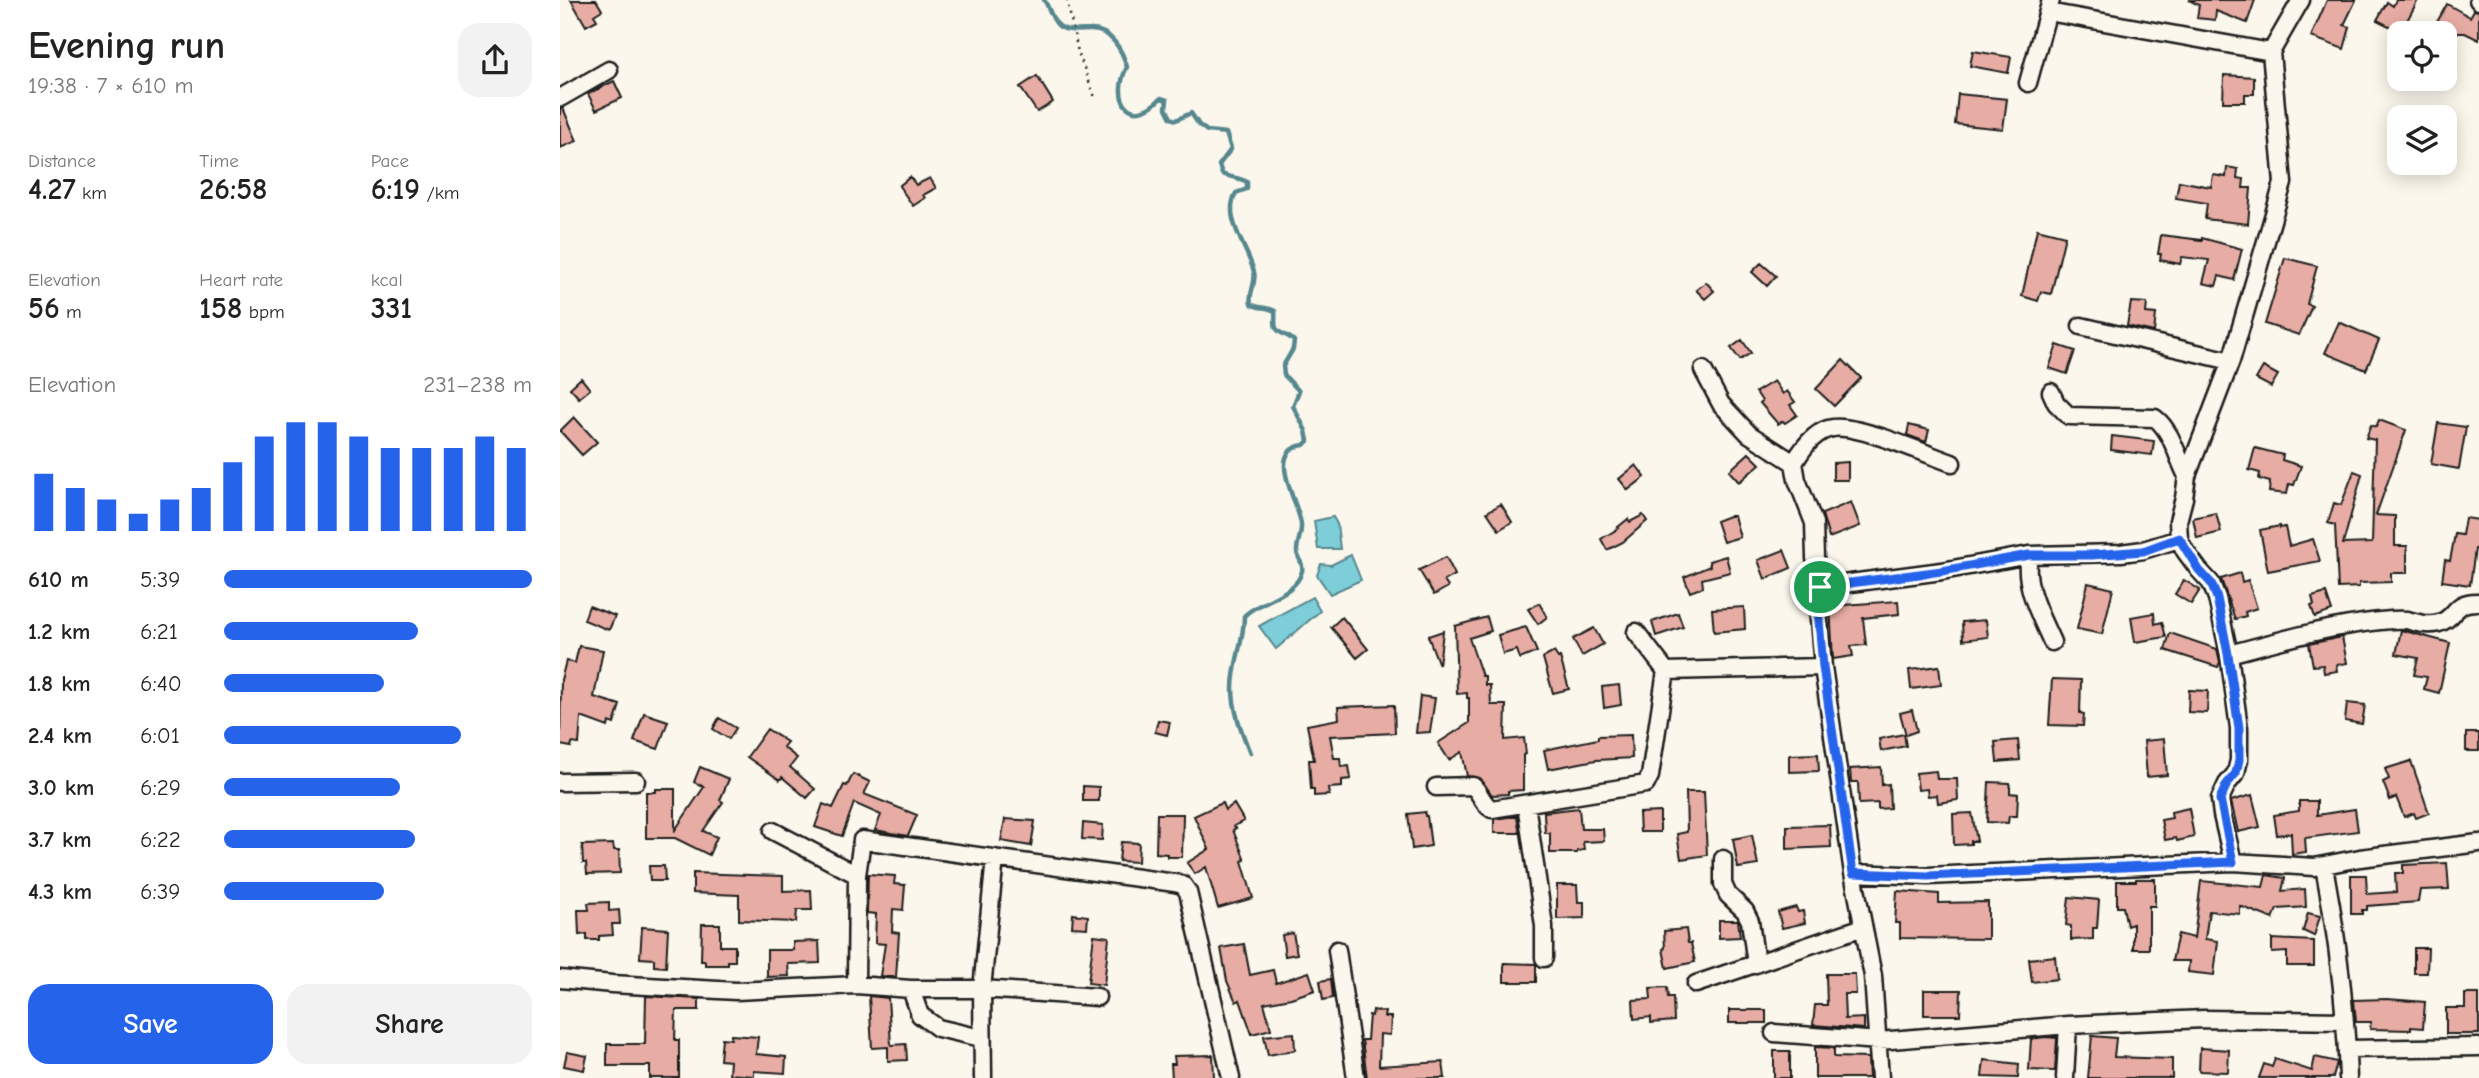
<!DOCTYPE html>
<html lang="en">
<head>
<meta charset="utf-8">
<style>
	:root { --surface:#fff; --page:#f2f2f2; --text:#222; --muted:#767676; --accent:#2563eb }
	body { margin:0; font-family:"Comic Neue",sans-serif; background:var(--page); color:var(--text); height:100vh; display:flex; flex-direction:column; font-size:26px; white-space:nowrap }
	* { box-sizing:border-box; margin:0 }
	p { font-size:23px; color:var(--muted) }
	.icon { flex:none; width:38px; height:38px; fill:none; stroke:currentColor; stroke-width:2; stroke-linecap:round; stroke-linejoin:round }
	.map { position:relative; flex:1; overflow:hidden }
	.details { display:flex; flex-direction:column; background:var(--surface); width:560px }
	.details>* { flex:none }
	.buttons { position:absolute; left:1827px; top:21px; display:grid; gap:14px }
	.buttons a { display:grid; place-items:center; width:70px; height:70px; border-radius:14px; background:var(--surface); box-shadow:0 4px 18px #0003; font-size:35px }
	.pin { position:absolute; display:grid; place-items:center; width:60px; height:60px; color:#fff; margin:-30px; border:4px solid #fff; border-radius:50%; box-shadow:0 2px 7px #0007 }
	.round { display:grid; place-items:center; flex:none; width:74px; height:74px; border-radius:21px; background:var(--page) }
	.summary { display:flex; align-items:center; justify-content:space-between; height:119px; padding:0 28px }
	h1 { font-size:38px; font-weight:800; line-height:52px }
	.stats { display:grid; grid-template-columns:repeat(3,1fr); gap:10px; height:119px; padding:7px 28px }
	.stats div { display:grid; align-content:center }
	.stats b { font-size:30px; font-weight:800 }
	.stats small { font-size:19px; font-weight:400 }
	.stats p { font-size:19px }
	.chart { height:196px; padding:14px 28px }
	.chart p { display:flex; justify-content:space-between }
	.chart svg { width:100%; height:126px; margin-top:7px; stroke:var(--accent); stroke-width:6 }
	.button { display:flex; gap:14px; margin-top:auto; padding:14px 28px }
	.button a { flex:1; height:80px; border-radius:21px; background:var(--accent); color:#fff; font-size:28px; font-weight:800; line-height:80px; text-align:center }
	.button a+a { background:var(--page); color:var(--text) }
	ul { padding:0 28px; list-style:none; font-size:23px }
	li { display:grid; grid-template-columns:112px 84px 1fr; align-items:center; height:52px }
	li i { height:18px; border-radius:9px; background:var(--accent) }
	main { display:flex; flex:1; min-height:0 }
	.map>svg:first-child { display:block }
	.water { fill:#7eceda; stroke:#57878e; stroke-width:2 }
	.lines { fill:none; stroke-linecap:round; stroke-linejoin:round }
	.stream { stroke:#57878e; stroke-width:4.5 }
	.building { fill:#e7ada4; stroke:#1c1c1c; stroke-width:2 }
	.minor-casing { stroke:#1c1c1c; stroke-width:21 }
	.path { stroke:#1c1c1c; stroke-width:2.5; stroke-dasharray:2 5; stroke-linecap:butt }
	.minor { stroke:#fbf7ec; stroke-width:16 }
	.route-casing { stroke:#fff; stroke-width:14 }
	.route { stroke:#2563eb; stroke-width:9 }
</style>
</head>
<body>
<main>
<section class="details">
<div class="summary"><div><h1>Evening run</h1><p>19:38 · 7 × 610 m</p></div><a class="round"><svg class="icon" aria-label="share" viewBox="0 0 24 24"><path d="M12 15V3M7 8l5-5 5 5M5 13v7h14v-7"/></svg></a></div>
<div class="stats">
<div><p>Distance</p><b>4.27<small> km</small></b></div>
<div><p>Time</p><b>26:58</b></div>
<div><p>Pace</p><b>6:19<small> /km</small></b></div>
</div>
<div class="stats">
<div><p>Elevation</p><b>56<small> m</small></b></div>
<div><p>Heart rate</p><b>158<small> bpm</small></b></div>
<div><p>kcal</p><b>331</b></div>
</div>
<div class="chart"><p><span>Elevation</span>231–238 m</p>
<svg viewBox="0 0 160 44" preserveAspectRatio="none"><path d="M5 44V24M15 44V29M25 44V33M35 44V38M45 44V33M55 44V29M65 44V20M75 44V11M85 44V6M95 44V6M105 44V11M115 44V15M125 44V15M135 44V15M145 44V11M155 44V15"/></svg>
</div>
<ul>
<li><b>610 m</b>5:39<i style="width:100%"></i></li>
<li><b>1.2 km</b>6:21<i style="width:63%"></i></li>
<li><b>1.8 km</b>6:40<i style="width:52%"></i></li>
<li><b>2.4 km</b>6:01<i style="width:77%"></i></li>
<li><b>3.0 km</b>6:29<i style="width:57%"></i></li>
<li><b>3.7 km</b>6:22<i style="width:62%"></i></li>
<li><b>4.3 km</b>6:39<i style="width:52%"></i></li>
</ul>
<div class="button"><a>Save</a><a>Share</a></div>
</section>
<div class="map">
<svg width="1919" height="1078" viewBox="0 0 1919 1078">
	<rect width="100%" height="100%" fill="#fbf7ec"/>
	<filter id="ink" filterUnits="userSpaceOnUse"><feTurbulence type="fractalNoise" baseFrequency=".0143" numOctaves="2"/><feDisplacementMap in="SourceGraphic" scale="14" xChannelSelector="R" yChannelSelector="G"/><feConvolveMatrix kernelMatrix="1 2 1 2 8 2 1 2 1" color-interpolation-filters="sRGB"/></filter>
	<g filter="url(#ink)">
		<path class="water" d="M773 517 777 524 780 549H758L754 521Z
			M791 555 801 580 770 594 757 575 761 564 771 565Z
			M752 597 760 611 716 649 699 626Z"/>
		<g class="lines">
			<path class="stream" d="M484 0C490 8 492 23 502 28 511 32 521 30 530 30 551 29 562 50 567 67 550 100 571 129 601 98L607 100 606 108 611 118 616 120 631 113 639 125 647 131 666 133 671 149 659 165 662 174C671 178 679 177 687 182V189L676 193C662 218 688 248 694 272 697 283 688 293 691 304 699 309 706 306 715 311 716 317 714 323 716 328 720 335 729 335 734 341L733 349 723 366 724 375 739 391 733 406 746 431 748 441 744 445C704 450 739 504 741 524 742 533 737 542 737 551 737 558 744 563 742 571 736 596 698 600 684 616 684 641 673 664 673 688 673 712 682 732 690 753"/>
		</g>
		<path class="building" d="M11 0H36L42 10 34 15 37 20 26 26Z
			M1629 0H1695L1687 23 1656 11 1655 20 1637 18 1639 5Z
			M1767 0H1796L1784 25 1790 27 1784 49 1751 37Z
			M1836 0H1858L1841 32 1817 20 1827 2 1833 6Z
			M1887 4 1910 17 1914 10 1919 11V40L1905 33H1871Z
			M1413 51 1451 57 1448 73 1410 66Z
			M1664 75 1694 77V94H1685V102H1663Z
			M477 76 493 102 477 112 460 87Z
			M54 81 62 98 36 110 28 94Z
			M1398 94 1447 99 1443 129 1395 124Z
			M0 108H3L17 141 0 148Z
			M1667 167 1678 169 1677 178 1684 179 1683 188H1691L1688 224 1645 219 1647 203 1616 198 1619 181 1651 187 1653 175 1666 177Z
			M350 177 356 185 370 178 376 188 363 195 365 198 353 206 339 186Z
			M1477 229 1505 236 1491 294 1481 292 1478 301 1462 296Z
			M1601 235 1642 240V238L1682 249 1674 280 1659 276 1656 286 1643 283 1649 260 1622 257 1620 264 1600 260 1601 254H1598Z
			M1725 258 1757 266 1747 304 1752 306 1739 335 1705 324Z
			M1201 263 1216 276 1207 286 1192 272Z
			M1146 282 1154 291 1145 299 1136 290Z
			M1571 302 1587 303 1586 313 1596 314 1594 332 1567 326Z
			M1779 322 1819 340 1806 370 1765 353Z
			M1182 340 1191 353 1180 360 1171 348Z
			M1497 345 1515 351 1507 374 1489 368Z
			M1283 360 1301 378 1274 406 1256 389Z
			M1703 367 1718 375 1711 387 1696 379Z
			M21 378 30 389 19 398 10 388Z
			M1214 381 1223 394 1227 391 1235 402 1230 405 1237 415 1225 423 1223 421 1218 424 1200 403 1202 401 1196 392Z
			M14 417 37 442 22 455 0 431Z
			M1819 420 1846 430 1816 515 1835 516V546H1847V573H1831V582L1799 583V587L1778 588 1775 525 1768 523 1774 503 1781 505 1794 471 1802 474 1783 544 1812 543 1815 440 1806 438 1811 425 1816 427Z
			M1878 423 1906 427 1899 469 1871 464Z
			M1349 425 1369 430 1366 442 1347 435Z
			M1552 436 1594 441 1592 455 1551 450Z
			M1695 448 1723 455 1722 460 1741 466 1734 485 1729 484 1727 494 1709 492 1710 482 1699 479 1700 473 1689 470Z
			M1189 453 1200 464 1179 482 1169 471Z
			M1288 462V480H1273V463Z
			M1076 465 1085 477 1068 490 1059 479Z
			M1291 502 1300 526 1269 538 1262 514Z
			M941 504 952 522 939 530 927 512Z
			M1656 513 1661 532 1637 538 1633 518Z
			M1083 515 1087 521 1063 542 1047 550 1041 539 1059 528 1058 527 1068 519 1070 522Z
			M1169 516H1174L1180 537 1163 542 1156 521Z
			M1905 518 1919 520V549H1915L1910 585 1882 581 1885 560 1890 561 1895 534 1902 535Z
			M1720 526V528L1725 527 1729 546 1753 539 1760 561 1708 571 1700 530Z
			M1224 550 1231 568 1205 579 1198 560Z
			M1166 556 1170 572 1142 579 1143 587 1130 592 1124 577 1150 566 1149 561Z
			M886 557 895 575 884 581 888 587 874 595 859 570Z
			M1680 573 1682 582 1688 580 1697 608 1685 612 1686 616 1675 619 1661 579Z
			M1624 580 1640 590 1631 604 1615 594Z
			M1528 583 1553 589 1542 634 1517 629Z
			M1766 593 1772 611 1755 617 1751 606 1754 605 1752 597Z
			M1338 601 1339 614 1303 618 1306 645 1291 646 1293 656 1273 659 1270 606Z
			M979 603 987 617 978 624 968 609Z
			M29 606 55 616 49 630 24 620Z
			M1184 607 1185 629 1154 632 1152 609Z
			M1118 613 1123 627 1096 636 1092 622Z
			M1594 613 1595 624 1602 622 1606 637 1575 642 1571 617Z
			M782 617 808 649 797 658 771 627Z
			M927 617 931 631 909 638 922 676H925V685H930L931 705H946L945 740 964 738 966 754 963 755V790L948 791V794L932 795 920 778 907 776 902 752 889 760 878 743 909 723V698H907V693L897 694 895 626Z
			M1426 620 1428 637 1403 640 1402 622Z
			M966 627 977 652 960 659 957 650 943 654 938 635Z
			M1034 628 1043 644 1022 656 1013 639Z
			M1841 630 1890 643 1879 693 1864 689 1867 677 1854 675 1858 658 1836 654Z
			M883 631 879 665 868 636Z
			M1610 633 1657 649 1660 662 1658 667 1605 650Z
			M1782 637 1787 663 1776 665 1777 671 1764 673 1763 665 1753 666 1749 644Z
			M19 646 43 650 34 697 60 705 54 724 49 722 48 727 21 717 19 744 12 743 11 747 0 745 1 680 6 661 15 663Z
			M994 652 998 658 1000 657 1009 689 993 693 983 658Z
			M1379 666 1381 685 1351 689 1349 670Z
			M1492 679 1521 680 1520 713 1524 714 1523 726 1489 725Z
			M1059 685 1061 705 1044 708 1042 687Z
			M1629 690 1648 691 1647 713 1628 712Z
			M860 696 875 698 870 732 856 733Z
			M1787 703 1805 705 1802 724 1785 721Z
			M834 705 835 733 770 736 774 758H780L781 767 789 766 791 779 782 780V787L768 788 769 795 754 796V789H751L749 760H754L747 725 779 719 778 707Z
			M1352 710 1357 731 1346 735 1340 713Z
			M84 713 108 721 98 749 74 741Z
			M159 718 176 728 169 739 153 729Z
			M598 720 610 722 607 735 595 732Z
			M207 729 227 742 223 747 237 758 230 767 255 789 247 798 222 777 220 780 187 757Z
			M1906 733H1919V751H1906Z
			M1344 734 1346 746 1321 751 1319 739Z
			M1071 735 1072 758 1036 760 988 769 984 750 1038 739V736Z
			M1604 739 1607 775 1587 777 1584 741Z
			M1458 740 1460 760 1437 762 1435 742Z
			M1258 754 1259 771 1229 772V755Z
			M1851 761 1869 813 1856 818 1854 813 1844 817 1836 797 1830 800 1823 782 1829 779 1825 769Z
			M140 767 169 779 160 800 163 802 143 831 157 837 149 855 115 838H86V792H96V789H115V830L144 787 134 782Z
			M1321 767 1322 785 1329 784 1330 808 1318 809V803L1299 804 1298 782H1291L1290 769Z
			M1376 771 1377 779H1397L1398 800 1378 803 1377 795 1368 796 1367 789 1358 790 1356 773Z
			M293 774 310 782 304 794 357 815 348 836 315 830 321 815 294 803 282 836 255 827 263 804 273 808 284 785 287 786Z
			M1429 782 1450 783V793L1458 794 1457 816H1449L1448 823 1427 822Z
			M523 786 539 787V801H523Z
			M1126 792H1144L1147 855 1121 859 1117 834 1127 832Z
			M1692 795 1700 827 1678 832 1671 801Z
			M1739 801H1757V815L1795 809 1798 831 1745 838 1746 852 1732 854 1731 833 1717 835 1714 815 1739 811Z
			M662 803 665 810 674 804 684 821 674 826 676 828 673 830 685 860 682 861 693 898 658 908 646 867 635 874 627 863 649 849 634 816Z
			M1019 808 1021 829H1043L1044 841 1023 842 1024 850 1017 851V853H990V833H985L984 812Z
			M1629 808 1634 837 1617 841 1616 838 1605 840 1601 820 1612 818 1611 812Z
			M865 812V816H867L871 846 852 849 848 814Z
			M1100 812V832H1080L1079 813Z
			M1412 813 1417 841H1411V844L1394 845 1393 814Z
			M597 814H623L622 857H607V854L596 853Z
			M948 817H957L960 833H934V819Z
			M445 819 475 821 471 846 441 841Z
			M523 823 543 825 542 840 522 839Z
			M1270 825 1271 847 1227 849V826Z
			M1192 835 1198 865 1178 868 1173 839Z
			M561 842 579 843 578 862 559 861Z
			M53 844 54 850H59L60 873 27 874 26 863H23L22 845Z
			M1887 863 1889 889 1860 890 1858 902 1807 906V910H1802V914H1791V875H1806L1807 894 1836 892 1835 873H1843V865Z
			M89 866H104L105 881H90Z
			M133 873 223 876V891L251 890 252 910H237L236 922 179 920V895L133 893Z
			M308 874 335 876 334 884 345 885 343 910 333 909 332 932 339 933 336 977 320 976 325 944 315 943 316 914 307 913Z
			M1706 875 1725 878 1722 891 1745 889 1746 907 1717 909 1713 919 1680 906V914L1649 911 1645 939 1658 941 1654 975 1628 972 1629 961H1612L1618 934 1634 938 1641 881 1703 887Z
			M1576 879H1595V906H1589V949H1573V924L1567 926 1563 907H1557V881H1576Z
			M997 885H1017L1018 902H1024V918L997 919Z
			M1337 891 1379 894V903L1428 902V939L1340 938V923H1335Z
			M1509 897 1539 900 1537 928H1533V939L1511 940V926L1506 925Z
			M49 902V911L59 910 60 924H52L53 935 39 936V940H27V934L19 935 18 910H29L28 903Z
			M1236 907 1238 912 1243 911 1245 923 1222 928 1218 912Z
			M1748 913 1760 916 1754 936 1743 931Z
			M513 914 528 916 527 928 512 927Z
			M1159 920H1178L1180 937 1159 938Z
			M142 924H160V946H175V961H168V965H145V961H141Z
			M82 927 108 929 106 967 94 966V959L80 958Z
			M1126 929 1128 943H1131L1135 962 1107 968 1103 949 1105 948 1104 931Z
			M733 933 737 954 725 956 722 935Z
			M534 935 549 937 544 985 528 983Z
			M1712 939 1754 941V966H1727V952L1712 953Z
			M259 941 260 963 228 964 229 976 207 977V950H233V942Z
			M684 944 690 975 713 970 716 983 749 972 755 990 731 998 704 1003 711 1029 692 1034 680 1000 676 1002 667 981 661 948Z
			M1854 948H1868L1867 973H1854Z
			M1495 956 1497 979 1472 982 1469 959Z
			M944 963 976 964V982H944Z
			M1266 974H1295L1296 994H1284L1285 1019 1304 1018V1029L1253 1025 1255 1005H1267Z
			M771 979 773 998 763 1000 760 981Z
			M1107 987 1108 997H1113L1114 1021 1091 1023V1017L1074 1019 1073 1000 1091 999 1090 988Z
			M1364 990H1401L1400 1015H1364Z
			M1905 994H1919V1034H1886V1008H1905Z
			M86 996 139 999V1010H116L115 1040H119V1078H90V1066H47V1044H85Z
			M309 996 328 998 331 1045 346 1044 347 1060 328 1061V1047L312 1048Z
			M1827 999 1865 1002 1863 1028 1851 1027V1030L1810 1029 1811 1022H1796L1794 1000Z
			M813 1010 825 1012 824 1017H831L830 1035 820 1034 819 1066 883 1062 885 1078H807L802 1040H807L809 1015 812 1016Z
			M1169 1010H1206V1023H1169Z
			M734 1033 735 1050 708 1055 704 1036Z
			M171 1035 198 1037 196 1054 226 1057 225 1073 194 1071V1076L169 1074 170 1061 160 1060 162 1038 171 1039Z
			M1532 1036 1556 1038 1554 1057 1612 1059V1078H1528Z
			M1485 1037 1497 1038 1495 1071 1469 1070 1471 1039Z
			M1255 1047 1274 1048V1057L1308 1058 1309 1078H1255Z
			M1640 1048 1669 1050 1668 1072 1639 1071Z
			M1214 1051H1230V1078H1214Z
			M7 1052 27 1056 24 1070 4 1066Z
			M653 1055 654 1078H612L611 1064H615L614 1056Z
			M1755 1057 1777 1062 1773 1078H1699L1704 1064 1712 1067 1715 1059 1752 1071Z
			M1424 1060 1459 1064 1458 1078 1422 1077Z"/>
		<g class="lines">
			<defs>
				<path id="minor" d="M1918 0 1919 1
					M1488 12 1711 52
					M1468 83 1491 0
					M0 98 49 70
					M1521 326 1671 361
					M1143 370 1161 404 1189 434 1234 463
					M1491 392 1496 403 1509 416 1595 418C1612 431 1617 457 1627 476
					M1469 555C1463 585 1480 615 1492 642
					M1260 587 1382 571 1469 555 1561 553 1583 550 1619 539
					M1076 632 1106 671
					M1669 654C1719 641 1769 626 1820 621 1829 620 1839 619 1847 620 1858 623 1867 626 1879 623 1898 617 1892 601 1919 602
					M0 782 76 781
					M876 787 913 786C921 793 922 804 932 809L1086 784 1090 776 1106 671 1263 667
					M966 804 984 926V958
					M213 831 297 875
					M435 858 422 989 537 997
					M1163 859V884L1168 895 1185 911 1190 921 1196 964
					M1673 862 1662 815 1660 799 1667 784 1676 773 1679 760V728L1669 654 1657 598 1651 583 1639 570 1625 551 1619 539 1618 521 1624 498 1627 476 1671 361 1723 183 1711 52 1741 0
					M1764 866C1777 935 1786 1007 1788 1078
					M1293 873 1368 876 1673 862 1754 867 1800 858 1919 843
					M777 950 796 1078
					M0 979 52 984 176 991 296 985 297 875 302 840 615 883 623 885 628 892 671 1078
					M1136 984 1303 927
					M296 985 351 989H422L423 1078
					M351 989 360 1015 378 1028 421 1038
					M1214 1033 1319 1041 1508 1025 1644 1019 1785 1021
					M1787 1049 1919 1047
					M1320 1078 1313 976 1293 873 1263 667 1258 609 1260 587 1255 558 1254 523 1237 480 1234 463C1242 449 1255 430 1273 428 1297 424 1366 454 1392 463
					M1505 1078 1508 1025"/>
			</defs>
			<use href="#minor" class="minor-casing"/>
			<path class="path" d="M507 0 518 52 536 100"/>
			<use href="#minor" class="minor"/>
		</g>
	</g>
	<g class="lines" filter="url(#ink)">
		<defs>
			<path id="route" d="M1619 538 1639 570 1651 583 1657 598 1668 654 1679 728V760L1676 773 1667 784 1660 799 1673 862 1368 876 1293 873 1263 667 1258 609 1260 587 1382 571 1469 555H1532L1583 551Z"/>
		</defs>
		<use href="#route" class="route-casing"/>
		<use href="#route" class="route"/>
	</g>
</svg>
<div class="buttons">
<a><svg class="icon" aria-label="locate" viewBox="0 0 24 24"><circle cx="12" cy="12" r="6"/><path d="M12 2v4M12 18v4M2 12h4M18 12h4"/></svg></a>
<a><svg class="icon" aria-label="layers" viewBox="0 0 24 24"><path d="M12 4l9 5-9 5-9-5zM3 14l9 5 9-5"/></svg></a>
</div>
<div class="pin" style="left:1260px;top:587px;background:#1e9e55"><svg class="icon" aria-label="arrive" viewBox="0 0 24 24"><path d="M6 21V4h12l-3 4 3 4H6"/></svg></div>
</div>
</main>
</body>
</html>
